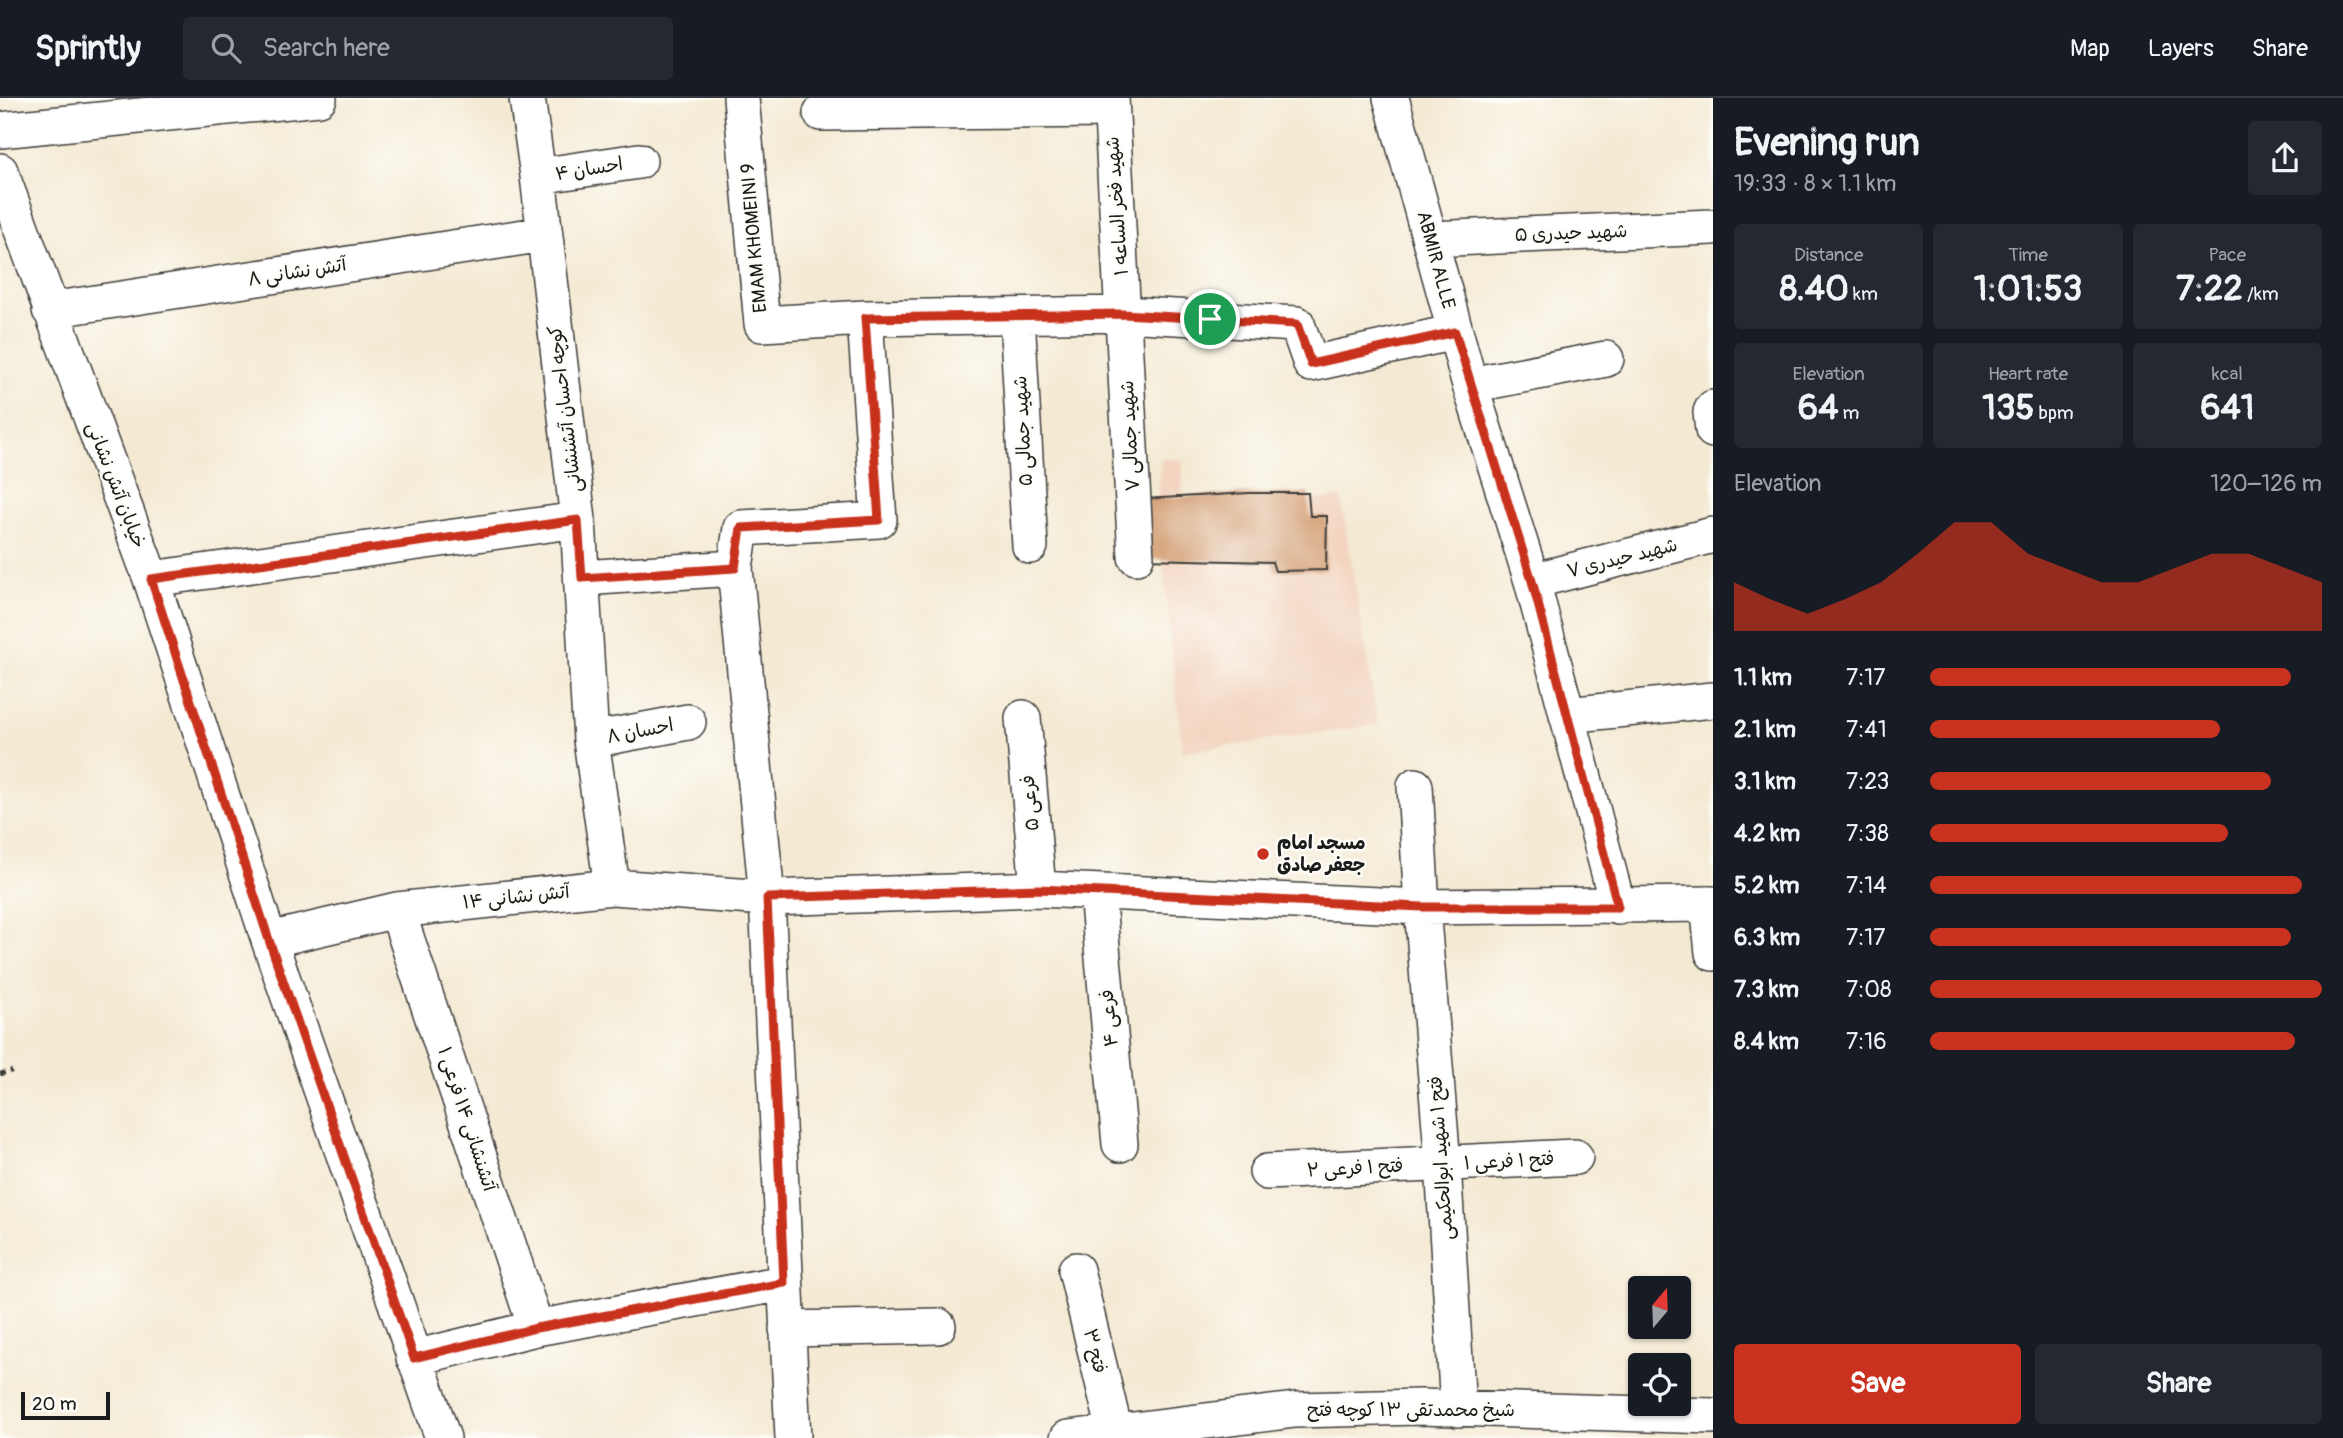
<!DOCTYPE html>
<html lang="en">
<head>
<meta charset="utf-8">
<style>
	:root { --surface:#171b24; --page:#242831; --text:#f1f3f6; --muted:#9ea1a6; --line:#363941; --accent:#c8321e }
	body { margin:0; font-family:Pangolin,"Playpen Sans Arabic",sans-serif; background:var(--page); color:var(--text); height:100vh; display:flex; flex-direction:column; font-size:26px; white-space:nowrap }
	* { box-sizing:border-box; margin:0 }
	p { font-size:23px; color:var(--muted) }
	.icon { flex:none; width:38px; height:38px; fill:none; stroke:currentColor; stroke-width:2; stroke-linecap:round; stroke-linejoin:round }
	.map { position:relative; flex:1; overflow:hidden }
	.side { display:flex; flex-direction:column; background:var(--surface); width:630px }
	.side>* { flex:none }
	.needle { width:46px; rotate:19deg }
	.buttons { position:absolute; left:1628px; top:1178px; display:grid; gap:14px }
	.buttons a { display:grid; place-items:center; width:63px; height:63px; border-radius:7px; background:var(--surface); box-shadow:0 2px 5px #0004; font-size:35px }
	.scale { position:absolute; left:21px; bottom:18px; width:89px; box-sizing:border-box; padding-left:7px; border:4px solid #1c1c1c; border-top:0; font-size:19px; line-height:24px; white-space:nowrap; color:#1c1c1c; -webkit-text-stroke:5px #fdfcf7; paint-order:stroke }
	.pin { position:absolute; display:grid; place-items:center; width:60px; height:60px; color:#fff; margin:-30px; border:4px solid #fff; border-radius:50%; box-shadow:0 2px 7px #0007 }
	.round { display:grid; place-items:center; flex:none; width:74px; height:74px; border-radius:7px; background:var(--page) }
	.overview { display:flex; align-items:center; justify-content:space-between; height:119px; padding:0 21px }
	h1 { font-size:38px; font-weight:800; line-height:52px }
	.figures { display:grid; grid-template-columns:repeat(3,1fr); gap:10px; height:119px; padding:7px 21px }
	.figures div { display:grid; align-content:center; border-radius:7px; background:var(--page); text-align:center }
	.figures b { font-size:35px; font-weight:800 }
	.figures small { font-size:19px; font-weight:400 }
	.figures p { font-size:19px }
	.chart { height:196px; padding:14px 21px }
	.chart p { display:flex; justify-content:space-between }
	.chart svg { width:100%; height:126px; margin-top:7px; fill:var(--accent); opacity:.7 }
	.primary-button { display:flex; gap:14px; margin-top:auto; padding:14px 21px }
	.primary-button a { flex:1; height:80px; border-radius:7px; background:var(--accent); color:#fff; font-size:28px; font-weight:800; line-height:80px; text-align:center }
	.primary-button a+a { background:var(--page); color:var(--text) }
	ul { padding:0 21px; list-style:none; font-size:23px }
	li { display:grid; grid-template-columns:112px 84px 1fr; align-items:center; height:52px }
	li i { height:18px; border-radius:9px; background:var(--accent) }
	header { display:flex; align-items:center; gap:42px; box-sizing:border-box; height:98px; padding:0 35px; background:var(--surface); border-bottom:2px solid var(--line) }
	header strong { font-size:33px }
	nav { display:flex; gap:38px; margin-inline-start:auto; font-size:24px }
	.search { width:490px; height:63px; background:var(--page); display:flex; align-items:center; gap:18px; box-sizing:border-box; padding:0 24px; border-radius:7px; color:var(--muted); font-size:26px }
	main { display:flex; flex:1; min-height:0 }
	.map>svg:first-child { display:block }
	.built { fill:#f3d4bf }
	.building { fill:#d29b70 }
	.lines { fill:none; stroke-linecap:round; stroke-linejoin:round }
	.minor-casing { stroke:#3c3b38; stroke-width:38 }
	.path { stroke:#3c3b38; stroke-width:4.5; stroke-dasharray:5 5; stroke-linecap:butt }
	.minor { stroke:#fff; stroke-width:35 }
	.route-casing { stroke:#fff; stroke-width:14 }
	.route { stroke:#c8321e; stroke-width:9 }
	.poi-dot { fill:#c8321e; stroke:#fdfcf7; stroke-width:2.5 }
	.labels { text-anchor:middle; dominant-baseline:central; stroke-width:5; stroke-linejoin:round; paint-order:stroke }
	.street-label { font-size:19px; fill:#1c1c1c; stroke:#fdfcf7 }
	.poi-label { font-size:19px; font-weight:bold; fill:#1c1c1c; stroke:#fdfcf7; text-anchor:start }
</style>
</head>
<body>
<header>
<strong>Sprintly</strong>
<div class="search"><svg class="icon" aria-label="search" viewBox="0 0 24 24"><circle cx="10" cy="10" r="6"/><path d="M15 15l6 6"/></svg>Search here</div>
<nav><a>Map</a><a>Layers</a><a>Share</a></nav>
</header>
<main>
<div class="map">
<svg width="1713" height="1340" viewBox="0 0 1713 1340">
	<rect width="100%" height="100%" fill="#fdfcf7"/>
	<filter id="ink" filterUnits="userSpaceOnUse"><feTurbulence type="fractalNoise" baseFrequency=".0143" numOctaves="2"/><feDisplacementMap in="SourceGraphic" scale="14" xChannelSelector="R" yChannelSelector="G"/><feConvolveMatrix kernelMatrix="1 2 1 2 8 2 1 2 1" color-interpolation-filters="sRGB"/></filter>
	<filter id="wash" filterUnits="userSpaceOnUse"><feTurbulence type="fractalNoise" baseFrequency=".00686" numOctaves="4" result="noise"/><feDisplacementMap in="SourceGraphic" scale="28" xChannelSelector="R" yChannelSelector="G"/><feGaussianBlur stdDeviation="1.57" result="paint"/><feColorMatrix in="noise" values="0 0 0 0 0 0 0 0 0 0 0 0 0 0 0 0 0 1.4 0 .05"/><feComposite in="paint" operator="in"/></filter>
	<g filter="url(#wash)">
		<rect width="100%" height="100%" fill="#f4ead4"/>
		<path class="built" d="M1161 361 1183 362 1182 408 1341 400 1378 627 1182 654 1157 405Z"/>
		<g id="blocks">
			<path class="building" d="M1249 395H1308L1310 418H1327L1326 472 1275 473 1272 464 1145 461 1144 401Z"/>
		</g>
	</g>
	<g filter="url(#ink)">
		<use href="#blocks" fill-opacity="0" stroke="#3c3b38" stroke-width="2"/>
		<g class="lines">
			<defs>
				<path id="minor" d="M527 0 538 78 578 422 591 642 612 789
					M741 0 762 226 865 220 1123 216 1297 226 1311 266 1455 234
					M1111 0 1136 459
					M1391 0 1470 287 1532 483 1618 809
					M821 15 1111 12
					M0 32 319 0
					M0 73 151 481 269 842 443 1340
					M538 78 639 63
					M1430 141 1713 129
					M50 212 544 136
					M1017 218 1030 448
					M1470 287 1606 261
					M1713 310 1711 314 1713 332
					M582 480 735 470
					M151 481 578 422
					M1532 483 1713 437
					M1567 617 1713 602
					M1023 620 1038 791
					M591 642 688 624
					M1415 688 1422 809 1443 1066 1458 1311
					M1097 794 1120 1046
					M1708 806 1713 855
					M397 812 536 1230
					M269 842 397 812 612 789 767 800 1038 791 1422 809 1713 806
					M1267 1074 1575 1059
					M1076 1172 1115 1334
					M787 1231 938 1228
					M414 1260 536 1230 784 1185
					M793 1340 767 800 735 470 741 430 879 422 865 220
					M1068 1340 1295 1312 1420 1309 1713 1318"/>
			</defs>
			<use href="#minor" class="minor-casing"/>
			<path class="path" d="M0 976 12 973"/>
			<use href="#minor" class="minor"/>
		</g>
	</g>
	<g class="lines" filter="url(#ink)">
		<defs>
			<path id="route" d="M1123 216 1297 226 1311 266 1455 234 1532 483 1618 809H1422L1038 791 767 800 784 1185 536 1230 414 1260 269 842 151 481 578 422 582 480 735 470 741 430 879 422 865 220Z"/>
		</defs>
		<use href="#route" class="route-casing"/>
		<use href="#route" class="route"/>
	</g>
	<circle class="poi-dot" cx="1263" cy="756" r="7"/>
	<g class="labels">
		<g class="street-label">
			<text transform="translate(589 71) rotate(-9)">احسان ۴</text>
			<text transform="translate(1117 108) rotate(-94)">شهید فخر الساعه ۱</text>
			<text transform="translate(1571 135) rotate(-2)">شهید حیدری ۵</text>
			<text transform="translate(754 140) rotate(-95)">EMAM KHOMEINI 9</text>
			<text transform="translate(1436 162) rotate(75)">ABMIR ALLE</text>
			<text transform="translate(297 174) rotate(-9)">آتش نشانی ۸</text>
			<text transform="translate(565 311) rotate(-97)">کوچه احسان آتشنشانی</text>
			<text transform="translate(1023 333) rotate(-93)">شهید جمالی ۵</text>
			<text transform="translate(1130 338) rotate(-93)">شهید جمالی ۷</text>
			<text transform="translate(116 387) rotate(69)">خیابان آتش نشانی</text>
			<text transform="translate(1622 460) rotate(-14)">شهید حیدری ۷</text>
			<text transform="translate(640 633) rotate(-11)">احسان ۸</text>
			<text transform="translate(1030 705) rotate(-95)">فرعی ۵</text>
			<text transform="translate(516 799) rotate(-6)">آتش نشانی ۱۴</text>
			<text transform="translate(1109 920) rotate(-95)">فرعی ۴</text>
			<text transform="translate(467 1021) rotate(72)">آتشنشانی ۱۴ فرعی ۱</text>
			<text transform="translate(1441 1060) rotate(-94)">فتح ۱ شهید ابوالحکیمی</text>
			<text transform="translate(1509 1063) rotate(-3)">فتح ۱ فرعی ۱</text>
			<text transform="translate(1355 1070) rotate(-3)">فتح ۱ فرعی ۲</text>
			<text transform="translate(1095 1253) rotate(76)">فتح ۳</text>
			<text x="1411" y="1312">شیخ محمدتقی ۱۳ کوچه فتح</text>
		</g>
		<g class="poi-label">
			<text x="1277" y="745">مسجد امام<tspan x="1277" dy="22">جعفر صادق</tspan></text>
		</g>
	</g>
</svg>
<div class="buttons">
<a><svg class="needle" viewBox="-14 -14 28 28"><path d="M0-13l5 13h-10z" fill="#e53935"/><path d="M0 13l5-13h-10z" fill="#9ea1a6"/></svg></a>
<a><svg class="icon" aria-label="locate" viewBox="0 0 24 24"><circle cx="12" cy="12" r="6"/><path d="M12 2v4M12 18v4M2 12h4M18 12h4"/></svg></a>
</div>
<div class="scale">20 m</div>
<div class="pin" style="left:1210px;top:221px;background:#1e9e55"><svg class="icon" aria-label="arrive" viewBox="0 0 24 24"><path d="M6 21V4h12l-3 4 3 4H6"/></svg></div>
</div>
<section class="side">
<div class="overview"><div><h1>Evening run</h1><p>19:33 · 8 × 1.1 km</p></div><a class="round"><svg class="icon" aria-label="share" viewBox="0 0 24 24"><path d="M12 15V3M7 8l5-5 5 5M5 13v7h14v-7"/></svg></a></div>
<div class="figures">
<div><p>Distance</p><b>8.40<small> km</small></b></div>
<div><p>Time</p><b>1:01:53</b></div>
<div><p>Pace</p><b>7:22<small> /km</small></b></div>
</div>
<div class="figures">
<div><p>Elevation</p><b>64<small> m</small></b></div>
<div><p>Heart rate</p><b>135<small> bpm</small></b></div>
<div><p>kcal</p><b>641</b></div>
</div>
<div class="chart"><p><span>Elevation</span>120–126 m</p>
<svg viewBox="0 0 160 44" preserveAspectRatio="none"><path d="M0 44V27L10 33L20 38L30 33L40 27L50 17L60 6L70 6L80 17L90 22L100 27L110 27L120 22L130 17L140 17L150 22L160 27V44z"/></svg>
</div>
<ul>
<li><b>1.1 km</b>7:17<i style="width:92%"></i></li>
<li><b>2.1 km</b>7:41<i style="width:74%"></i></li>
<li><b>3.1 km</b>7:23<i style="width:87%"></i></li>
<li><b>4.2 km</b>7:38<i style="width:76%"></i></li>
<li><b>5.2 km</b>7:14<i style="width:95%"></i></li>
<li><b>6.3 km</b>7:17<i style="width:92%"></i></li>
<li><b>7.3 km</b>7:08<i style="width:100%"></i></li>
<li><b>8.4 km</b>7:16<i style="width:93%"></i></li>
</ul>
<div class="primary-button"><a>Save</a><a>Share</a></div>
</section>
</main>
</body>
</html>
